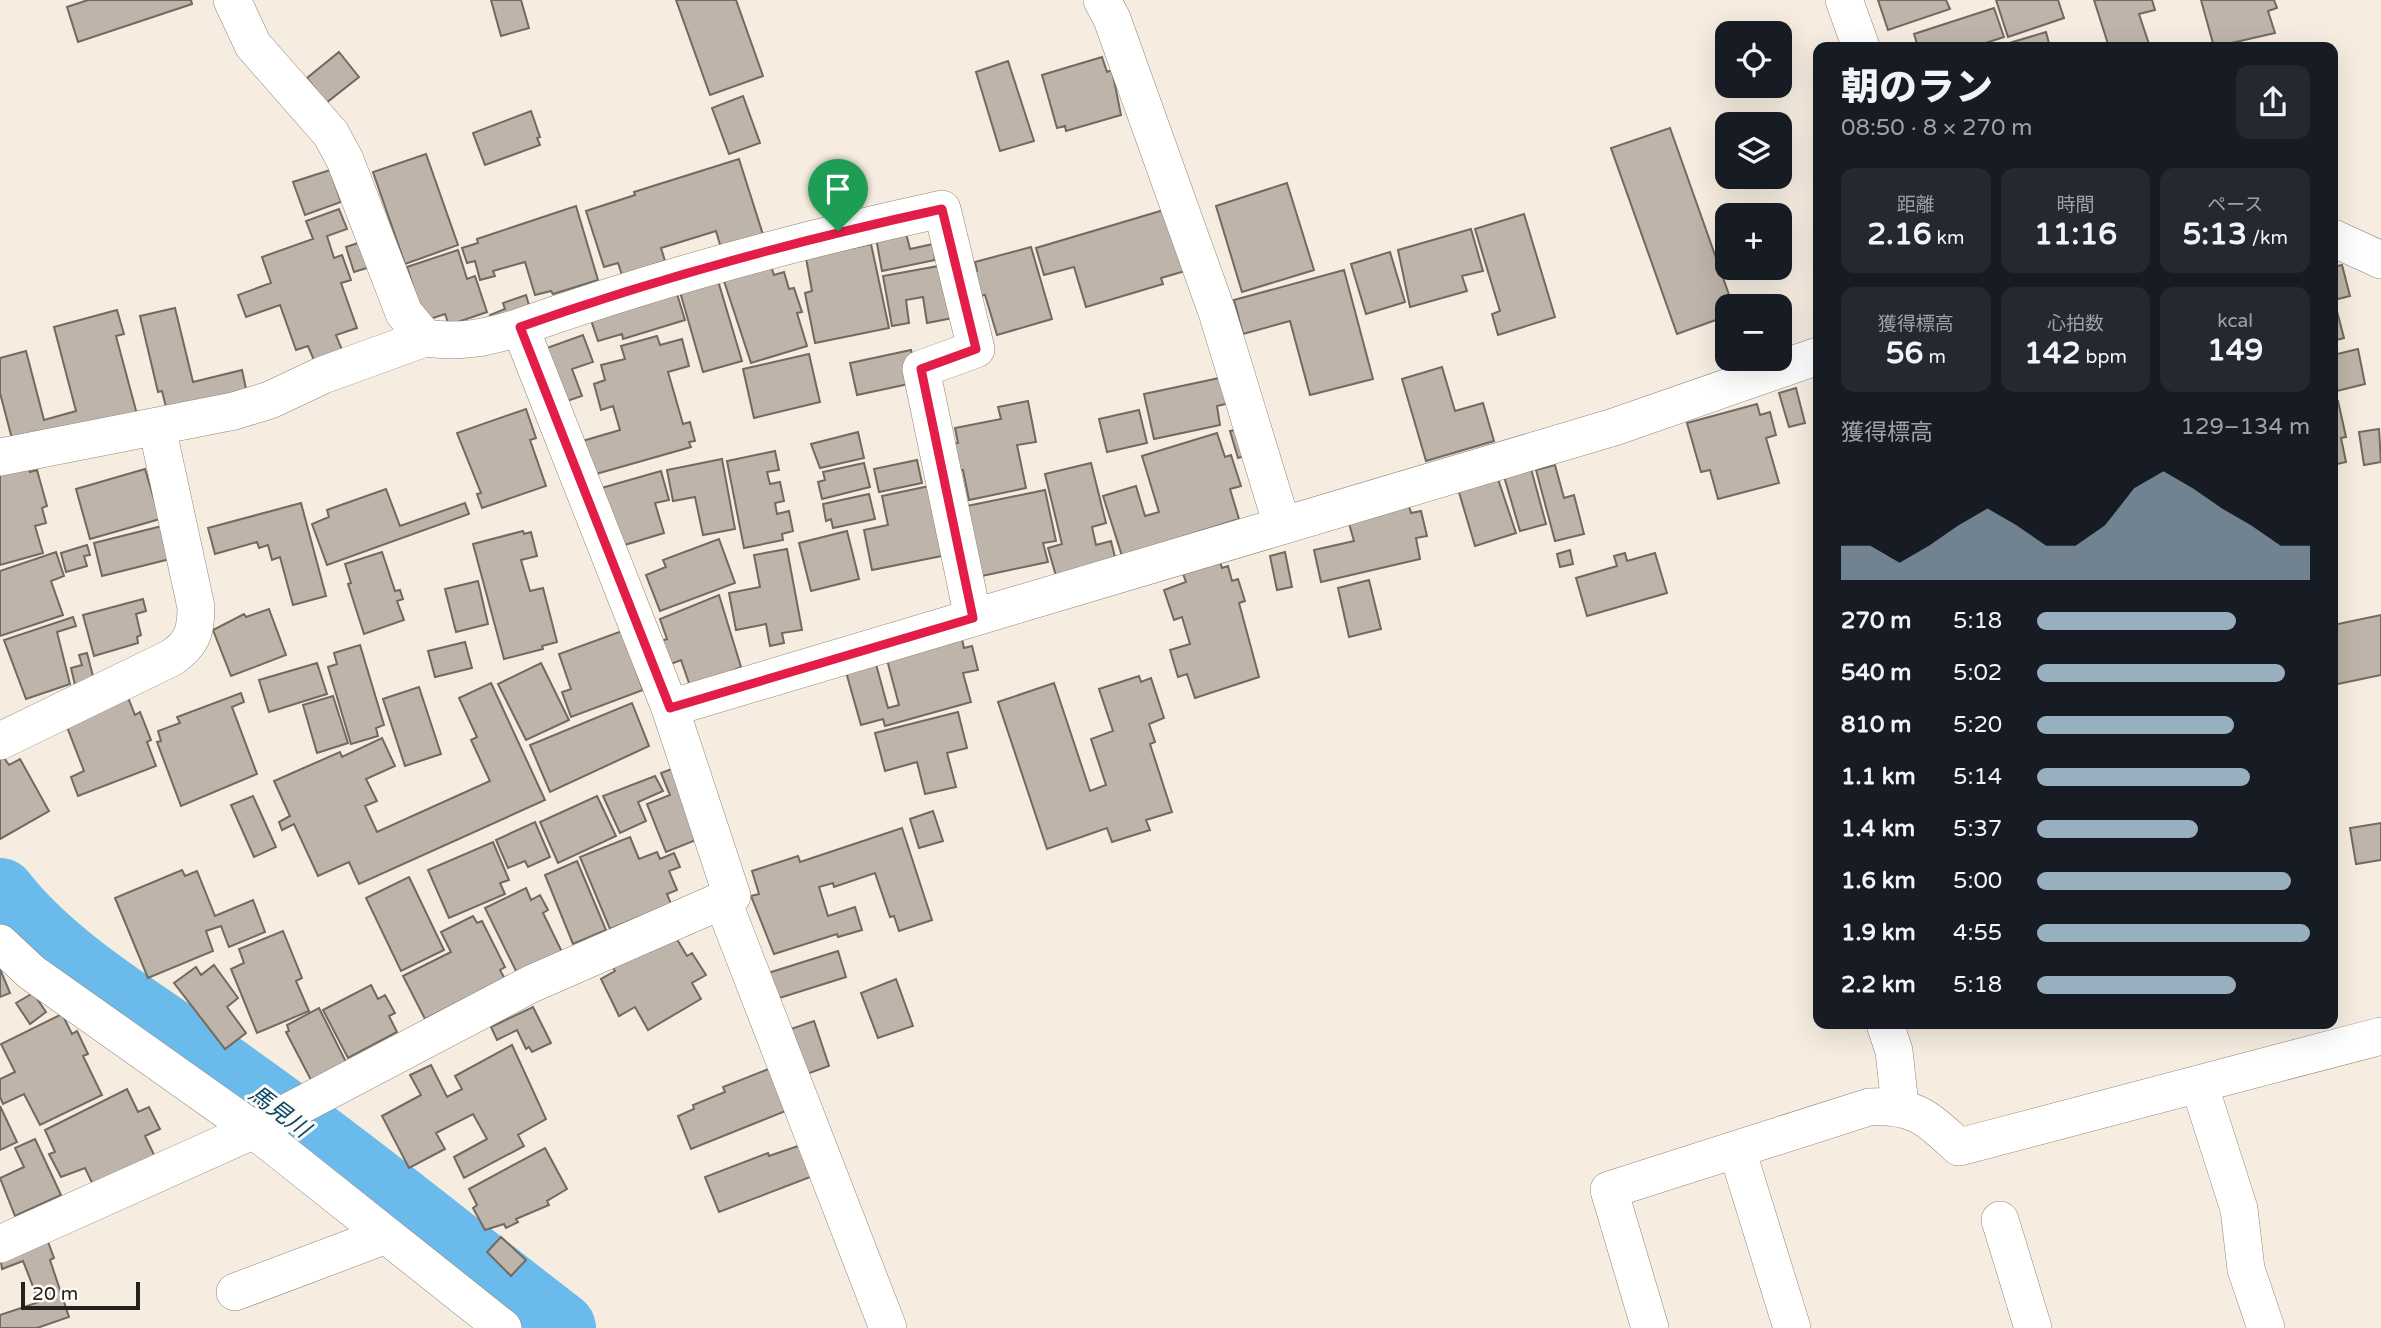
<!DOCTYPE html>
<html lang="ja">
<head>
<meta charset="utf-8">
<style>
	:root { --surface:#171b24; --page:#242831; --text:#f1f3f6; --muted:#9ea1a6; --accent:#97afbe }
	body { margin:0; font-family:"Varela Round","Noto Sans JP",sans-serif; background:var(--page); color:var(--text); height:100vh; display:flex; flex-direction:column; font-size:26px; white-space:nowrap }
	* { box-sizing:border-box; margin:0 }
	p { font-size:23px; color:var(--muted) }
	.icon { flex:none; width:38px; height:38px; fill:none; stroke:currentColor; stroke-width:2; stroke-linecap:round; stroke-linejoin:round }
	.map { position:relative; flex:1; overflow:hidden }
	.drawer { position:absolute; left:1813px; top:42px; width:525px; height:987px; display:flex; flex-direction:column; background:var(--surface); border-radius:14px; box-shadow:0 7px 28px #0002 }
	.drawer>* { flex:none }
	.controls { position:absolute; left:1715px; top:21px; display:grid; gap:14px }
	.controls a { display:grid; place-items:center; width:77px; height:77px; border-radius:14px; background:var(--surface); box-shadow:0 7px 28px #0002; font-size:35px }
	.scale { position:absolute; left:21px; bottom:18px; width:119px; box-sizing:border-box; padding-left:7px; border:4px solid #24201c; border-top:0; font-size:19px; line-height:24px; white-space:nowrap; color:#24201c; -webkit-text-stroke:5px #fefaf5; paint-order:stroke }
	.pin { position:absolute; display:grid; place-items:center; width:60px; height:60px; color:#fff; margin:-72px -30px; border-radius:50% 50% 50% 0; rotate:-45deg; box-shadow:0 0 7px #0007 }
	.pin .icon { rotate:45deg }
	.round { display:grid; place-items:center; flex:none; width:74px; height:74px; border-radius:14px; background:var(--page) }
	.headline { display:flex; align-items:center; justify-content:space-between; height:119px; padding:0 28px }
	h1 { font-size:38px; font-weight:800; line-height:52px }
	.figures { display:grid; grid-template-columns:repeat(3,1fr); gap:10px; height:119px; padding:7px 28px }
	.figures div { display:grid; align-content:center; border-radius:14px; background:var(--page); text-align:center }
	.figures b { font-size:30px; font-weight:800 }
	.figures small { font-size:19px; font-weight:400 }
	.figures p { font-size:19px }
	.chart { height:196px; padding:14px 28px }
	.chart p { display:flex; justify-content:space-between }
	.chart svg { width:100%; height:126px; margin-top:7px; fill:var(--accent); opacity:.7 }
	ul { padding:0 28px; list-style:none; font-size:23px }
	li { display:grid; grid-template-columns:112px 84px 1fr; align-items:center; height:52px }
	li i { height:18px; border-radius:9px; background:var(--accent) }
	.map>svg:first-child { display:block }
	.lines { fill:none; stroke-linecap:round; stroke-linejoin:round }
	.river { stroke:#6abbeb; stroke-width:72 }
	.building { fill:#beb4a9; stroke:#726a5f; stroke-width:2 }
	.street-casing { stroke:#8f867b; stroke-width:38 }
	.street { stroke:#fff; stroke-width:37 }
	.route-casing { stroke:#fff; stroke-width:14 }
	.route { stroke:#e11d48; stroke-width:9 }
	.labels { text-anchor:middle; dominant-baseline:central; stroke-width:6; stroke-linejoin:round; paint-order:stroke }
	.water-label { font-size:23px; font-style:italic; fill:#044969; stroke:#fefaf5 }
</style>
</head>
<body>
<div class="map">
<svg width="2381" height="1328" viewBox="0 0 2381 1328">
	<rect width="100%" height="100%" fill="#f6ece0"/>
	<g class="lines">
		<path class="river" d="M0 894C57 968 161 1025 236 1080 347 1159 452 1245 560 1328"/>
	</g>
	<path class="building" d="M88 0H191L192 4 78 42 67 7Z
		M491 0H521L529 28 501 36Z
		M676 0H736L763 76 710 95Z
		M1878 0H1946L1950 9 1888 30Z
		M1996 0H2058L2064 18 2008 37Z
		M2094 0H2152L2155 10 2139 14 2150 47H2097L2108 44Z
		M2201 0H2274L2277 8 2268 11 2275 33 2214 47Z
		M1994 8 2004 37 1973 47H1918L1914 34Z
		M2046 32 2050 47H1996Z
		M339 52 359 77 326 103 307 78Z
		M1102 57 1107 72 1112 70 1121 115 1066 131 1065 126 1057 128 1042 75Z
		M1008 61 1034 141 1000 151 976 72Z
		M743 96 760 143 729 154 712 108Z
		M531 111 540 137 537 138 540 145 485 165 473 133Z
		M1670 128 1733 306H1727V316L1677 334 1611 148Z
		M426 154 458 245 405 264 373 172Z
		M739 159 765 241 723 255 716 231 661 248 665 261 622 275 618 263 604 267 586 211 635 195 634 192Z
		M330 170 341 202 305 215 293 182Z
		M1287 183 1314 270 1242 292 1216 206Z
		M576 206 598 280 553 294 551 291 535 295 525 262 493 271 495 276 480 280 475 261 467 263 462 248 478 243 477 239Z
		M339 209 347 229 327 236 334 258 342 255 351 280 341 283 357 328 336 335 344 355 316 365 308 346 296 350 280 305 246 317 238 295 271 283 262 257 313 239 306 221Z
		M1167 209 1185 271 1161 278 1163 284 1086 307 1074 267 1044 275 1036 248Z
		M1524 214 1555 317 1498 335 1492 314 1500 311 1475 229Z
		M1471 229 1483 271 1462 276 1467 291 1410 307 1398 250Z
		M906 233 910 249 933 244 935 260 882 271 876 238Z
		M361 242 370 267 354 272 346 247Z
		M871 244 889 328 815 343 805 293 812 291 806 258Z
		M1031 247 1052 319 997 335 985 295 980 296 973 273 977 271 975 262Z
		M458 250 467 279 475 276 487 312 449 325 445 314 424 321 407 267Z
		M1390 252 1405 302 1366 314 1351 264Z
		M769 260 774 275 784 272 789 289 794 288 802 312 797 313 807 346 751 363 722 275Z
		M944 265 953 318 927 323 923 297 906 300 909 323 892 326 883 276Z
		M2342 265 2350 296 2334 300 2344 338 2333 341V267Z
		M1344 270 1373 379 1310 395 1290 321 1243 334 1234 300Z
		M716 274 742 361 703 372 678 285Z
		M674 284 685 320 623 339 622 334 598 341 590 317Z
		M526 295 531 312 492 324 490 315 505 309 503 303Z
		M175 308 193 382 242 370 248 398 168 415 162 391 158 392 140 316Z
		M117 310 124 334 116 336 138 418 15 450 0 393V358L26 351 44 420 76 411 54 327Z
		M583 335 593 362 572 369 582 396 564 402 544 349Z
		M657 336 660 345 682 339 689 366 668 372 683 424 690 422 695 441 689 442 691 447 589 476 579 442 620 430 613 406 601 410 594 384 605 380 601 365 625 359 621 346Z
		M2358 349 2365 384 2333 392V355Z
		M911 350 918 382 857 395 850 363Z
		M809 354 820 402 754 418 743 369Z
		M1442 367 1455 411 1483 403 1494 441 1426 461 1402 379Z
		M1224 377 1230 403 1217 406 1220 425 1154 439 1144 394Z
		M1796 388 1805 423 1789 427 1779 393Z
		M1028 401 1036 442 1017 445 1026 488 969 500 963 470H957L951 444 958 443 955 428 1001 419 998 407Z
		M2338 401 2346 437 2341 438 2346 462 2333 465V402Z
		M1757 404 1760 415 1770 412 1776 435 1766 438 1779 483 1718 499 1710 470 1701 472 1687 423Z
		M526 409 536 438 530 440 546 486 482 508 477 494 481 493 457 433Z
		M1139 410 1147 443 1107 452 1099 419Z
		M1240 429 1248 455 1238 458 1230 431Z
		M2379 429 2381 462 2364 465 2359 432Z
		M858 432 864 458 820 468 811 444Z
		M1217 433 1225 457 1231 455 1241 486 1230 489 1239 519 1122 556 1103 496 1136 486 1145 516 1159 512 1142 456Z
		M775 451 779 470 767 472 770 484 780 482 784 501 775 503 777 514 789 511 793 531 782 534 783 540 744 548 727 461Z
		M722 459 735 529 703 535 695 497 673 501 667 470Z
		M917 460 922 483 879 492 874 469Z
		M27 462 30 472 37 470 47 506 42 508 46 523 35 526 43 553 0 565V469Z
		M864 463 870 487 822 499 818 482 825 480 823 472Z
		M1091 463 1106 523 1092 527 1096 545 1111 541 1116 561 1056 576 1048 548 1062 544 1045 474Z
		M1530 465 1546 524 1520 531 1503 473Z
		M1555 465 1564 498 1574 495 1584 534 1555 541 1536 470Z
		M145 469 160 519 90 539 76 489Z
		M661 471 669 500 655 503 664 533 615 548 598 489Z
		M1497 476 1516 533 1475 546 1458 489Z
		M934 485 942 556 872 570 864 530 888 525 882 496Z
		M386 489 400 526 465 503 469 514 327 565 312 524 329 517 327 510Z
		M1045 490 1056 541 1043 543 1048 562 977 577 962 507Z
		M869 494 875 519 833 528 831 519 826 521 823 504Z
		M301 503 326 596 293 605 280 557 272 560 268 545 259 548 257 542 215 554 208 528Z
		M1409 506 1411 513 1421 511 1427 536 1416 538 1420 559 1321 582 1314 550 1354 541 1348 520Z
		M166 525 174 558 102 576 94 543Z
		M523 531 524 534 531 532 537 556 521 560 530 591 543 588 557 642 542 646 543 649 504 659 473 544Z
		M847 531 859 579 811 591 799 543Z
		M719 539 735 583 660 611 646 575 666 567 663 560Z
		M87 545 90 555 84 556 87 566 66 572 61 553Z
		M787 549 802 630 782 633 784 643 770 646 766 624 736 630 729 593 760 587 754 555Z
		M1570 550 1573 564 1560 567 1557 554Z
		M56 552 64 576 51 581 63 615 0 636V571Z
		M382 552 395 591 400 590 403 599 397 601 404 620 364 634 348 584 351 583 345 564Z
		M1285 552 1292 587 1277 590 1270 556Z
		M1625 553 1627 561 1655 553 1667 593 1587 616 1576 578 1617 566 1614 556Z
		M1219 559 1222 568 1228 566 1232 581 1238 579 1245 601 1239 603 1259 677 1195 698 1187 674 1178 677 1170 650 1190 644 1182 617 1174 620 1164 590 1186 582 1182 571Z
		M1369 580 1381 629 1349 637 1338 588Z
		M478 581 488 624 456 632 445 589Z
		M719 595 741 667 691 689 681 660 666 666 658 642 667 639 660 619Z
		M143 599 146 611 136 614 141 635 137 637 138 643 94 656 83 615Z
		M269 609 286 655 231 676 213 630 244 614 246 617Z
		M2381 615V675L2333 685V625Z
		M73 617 76 626 57 632 70 684 26 699 4 640Z
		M622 631 643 690 571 717 562 692 571 689 559 654Z
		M961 635 964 648 972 646 978 670 963 673 971 702 885 726 883 719 861 725 844 665 874 657 888 708 899 705 886 656Z
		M465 642 472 668 435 677 428 651Z
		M360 645 384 725 376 728 378 736 351 744 328 667 337 664 334 653Z
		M87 653 95 684 76 689 71 668 82 665 79 655Z
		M317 663 327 694 269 712 259 680Z
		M541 663 569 720 526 740 498 684Z
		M1139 676 1141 682 1151 678 1164 718 1149 724 1155 742 1150 744 1172 812 1146 820 1150 830 1112 842 1107 828 1047 849 998 702 1054 683 1090 791 1106 785 1091 739 1113 731 1099 689Z
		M491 683 545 800 359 884 349 862 318 876 294 824 282 830 279 822 290 816 274 781 340 752 342 757 382 738 395 766 366 779 377 801 365 806 377 832 490 781 471 740 477 737 459 698Z
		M419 687 441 754 405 766 383 699Z
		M241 693 244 702 232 707 257 774 181 806 157 742 161 741 158 731 180 723 177 717Z
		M127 695 135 715 140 712 151 740 147 742 156 766 78 796 71 777 84 771 64 719Z
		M333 696 348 743 317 753 303 705Z
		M632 703 649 746 550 792 530 745Z
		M958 712 967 748 947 753 956 787 925 794 917 762 885 771 875 733Z
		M0 752 9 765 20 759 49 811 0 839Z
		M674 768 701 838 666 852 647 804 670 795 661 773Z
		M655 776 663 791 638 802 646 821 620 833 603 796Z
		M253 796 276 847 254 857 231 805Z
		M597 796 616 836 558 863 540 822Z
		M933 811 943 841 919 848 910 819Z
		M535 822 550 857 528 867 525 861 508 868 496 840Z
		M2381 823V860L2356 864 2350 828Z
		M902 828 932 920 899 931 894 916 890 917 875 873 834 887 833 883 819 887 828 916 855 907 862 930 838 937 837 934 774 954 751 896 759 894 752 871 798 856 800 862Z
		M630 837 639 859 657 852 660 859 674 853 680 867 669 871 677 890 667 894 671 904 610 929 580 857Z
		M493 842 509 880 500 883 505 894 449 918 428 870Z
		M577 861 606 930 573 944 545 875Z
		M182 870 185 876 197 871 215 916 253 900 265 932 229 947 221 926 206 931 213 951 148 978 115 898Z
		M409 877 444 950 401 971 366 898Z
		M526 888 531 900 540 895 548 910 543 913 562 952 517 973 485 908Z
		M473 916 477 923 482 921 505 967 500 970 505 979 425 1019 403 976 451 952 441 932Z
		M283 931 302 978 296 981 309 1011 257 1033 231 969 244 963 239 949Z
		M672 931 687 956 692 953 706 975 692 983 701 999 648 1030 635 1007 619 1016 601 979 615 971 612 966Z
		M838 951 846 977 773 1000 765 974Z
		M214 965 238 998 227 1007 246 1033 225 1049 174 983 196 967 201 975Z
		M0 969 10 993 0 997Z
		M896 979 913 1026 878 1038 861 993Z
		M371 985 378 999 385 995 395 1013 389 1016 397 1032 348 1058 323 1010Z
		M33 993 46 1012 30 1024 16 1003Z
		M533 1007 551 1043 532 1052 529 1047 526 1049 517 1030 497 1040 491 1027Z
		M319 1008 346 1062 311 1080 286 1032 289 1031 287 1025Z
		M62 1014 72 1034 77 1031 88 1054 83 1056 102 1095 40 1125 24 1094 3 1104 0 1097V1079L15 1072 1 1044Z
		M814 1021 829 1066 804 1075 785 1031Z
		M512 1045 546 1119 518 1135 524 1146 464 1178 454 1157 487 1139 473 1114 436 1133 445 1149 409 1168 382 1116 421 1095 410 1075 431 1065 447 1097 462 1089 455 1076Z
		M771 1068 788 1110 691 1149 678 1116 694 1109 693 1105 725 1092 723 1087Z
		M127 1089 138 1112 149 1107 160 1129 145 1136 156 1159 95 1189 85 1168 61 1177 49 1154 55 1152 45 1130Z
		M0 1106 17 1142 0 1150Z
		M35 1139 61 1195 15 1216 0 1178 24 1167 15 1148Z
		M801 1145 813 1176 719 1212 705 1177 768 1153 769 1156Z
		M545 1148 567 1189 547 1201 549 1205 516 1219 518 1222 506 1228 504 1224 485 1230 473 1208 477 1205 469 1189Z
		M501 1237 526 1260 511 1276 487 1252Z
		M47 1239 54 1258 50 1260 69 1317 37 1328H0V1315L39 1302 23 1261 2 1269 0 1255Z"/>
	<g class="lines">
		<defs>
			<path id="street" d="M1102 0 1112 19 1217 312 1282 525
				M1844 0 1861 47
				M2333 238 2381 260
				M520 327C658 278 799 240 942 209L976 349 921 369 973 618
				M0 457 234 411 270 400 323 375 425 338
				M670 708 1614 427 1818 356
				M0 741 171 658C192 644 196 632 196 607L157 427
				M722 899 888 1328
				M0 943 31 972 254 1130 503 1328
				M1885 1024 1894 1051 1900 1106
				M2199 1084 2239 1209 2246 1269 2266 1328
				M1737 1150 1792 1328
				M2000 1220 2033 1328
				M0 1244 254 1130 531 984 732 896 670 708 520 327C487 338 459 343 425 338L404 313 345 160 331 134 253 45 232 0
				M235 1292 386 1235
				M1650 1328 1609 1190 1869 1107C1915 1105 1926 1117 1959 1147L2381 1036"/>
		</defs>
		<use href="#street" class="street-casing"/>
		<use href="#street" class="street"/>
	</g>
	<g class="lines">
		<defs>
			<path id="route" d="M942 209 976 349 921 369 973 618 670 708 520 327C658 278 799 240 942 209Z"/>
		</defs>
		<use href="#route" class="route-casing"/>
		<use href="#route" class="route"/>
	</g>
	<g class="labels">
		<g class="water-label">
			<text transform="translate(279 1112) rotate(37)">馬見川</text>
		</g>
	</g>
</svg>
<div class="controls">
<a><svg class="icon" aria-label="locate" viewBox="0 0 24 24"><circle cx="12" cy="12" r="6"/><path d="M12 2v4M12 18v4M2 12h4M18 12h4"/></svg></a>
<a><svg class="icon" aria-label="layers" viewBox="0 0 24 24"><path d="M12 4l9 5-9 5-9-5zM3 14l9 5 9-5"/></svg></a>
<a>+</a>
<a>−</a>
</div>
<div class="scale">20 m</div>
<div class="pin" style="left:838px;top:231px;background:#1e9e55"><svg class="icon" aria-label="arrive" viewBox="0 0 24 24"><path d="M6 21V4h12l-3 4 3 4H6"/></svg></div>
<section class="drawer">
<div class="headline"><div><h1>朝のラン</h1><p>08:50 · 8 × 270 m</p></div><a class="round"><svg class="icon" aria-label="share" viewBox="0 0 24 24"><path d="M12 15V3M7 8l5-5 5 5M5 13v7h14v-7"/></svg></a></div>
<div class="figures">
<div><p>距離</p><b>2.16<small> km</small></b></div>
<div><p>時間</p><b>11:16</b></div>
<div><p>ペース</p><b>5:13<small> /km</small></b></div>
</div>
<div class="figures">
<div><p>獲得標高</p><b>56<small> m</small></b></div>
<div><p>心拍数</p><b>142<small> bpm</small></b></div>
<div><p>kcal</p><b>149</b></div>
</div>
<div class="chart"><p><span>獲得標高</span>129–134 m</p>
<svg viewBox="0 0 160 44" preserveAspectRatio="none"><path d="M0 44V32L10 32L20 38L30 32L40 25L50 19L60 25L70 32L80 32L90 25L100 12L110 6L120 12L130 19L140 25L150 32L160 32V44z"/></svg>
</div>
<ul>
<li><b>270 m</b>5:18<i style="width:73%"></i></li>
<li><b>540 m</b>5:02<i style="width:91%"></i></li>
<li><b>810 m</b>5:20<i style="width:72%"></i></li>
<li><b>1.1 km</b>5:14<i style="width:78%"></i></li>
<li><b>1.4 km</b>5:37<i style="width:59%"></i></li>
<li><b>1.6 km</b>5:00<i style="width:93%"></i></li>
<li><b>1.9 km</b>4:55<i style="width:100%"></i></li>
<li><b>2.2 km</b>5:18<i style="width:73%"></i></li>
</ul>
</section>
</div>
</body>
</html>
